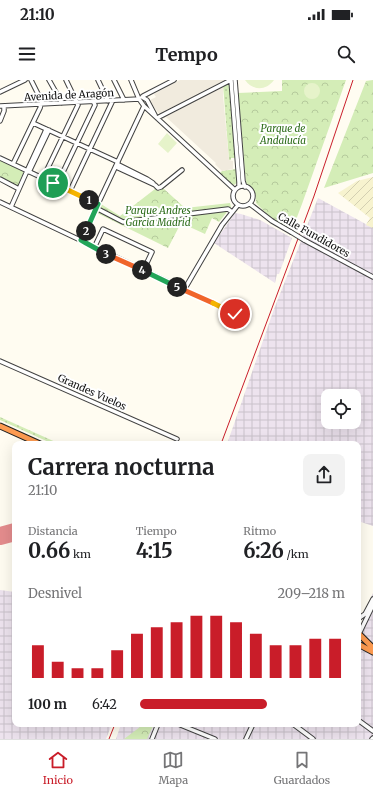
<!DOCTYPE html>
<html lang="es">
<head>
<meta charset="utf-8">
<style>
	:root { --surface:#fff; --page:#f2f2f2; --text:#202124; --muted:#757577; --line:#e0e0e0; --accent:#c91d29 }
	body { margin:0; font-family:Merriweather,serif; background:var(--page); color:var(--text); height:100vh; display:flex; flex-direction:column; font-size:15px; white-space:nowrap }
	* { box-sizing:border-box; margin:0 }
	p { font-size:13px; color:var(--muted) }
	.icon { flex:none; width:22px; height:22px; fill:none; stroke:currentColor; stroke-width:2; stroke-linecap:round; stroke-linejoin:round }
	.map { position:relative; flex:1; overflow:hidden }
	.details { position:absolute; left:12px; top:361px; width:349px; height:286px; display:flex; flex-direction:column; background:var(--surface); border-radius:8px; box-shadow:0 4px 16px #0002 }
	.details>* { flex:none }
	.tools { position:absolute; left:321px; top:309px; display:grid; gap:8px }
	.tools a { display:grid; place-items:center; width:40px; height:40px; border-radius:8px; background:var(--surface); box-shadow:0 4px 16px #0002; font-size:20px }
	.pin { position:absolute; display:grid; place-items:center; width:34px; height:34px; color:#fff; margin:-17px; border:2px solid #fff; border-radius:50%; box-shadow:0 1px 4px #0007 }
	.km { position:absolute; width:20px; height:20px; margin:-10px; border-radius:50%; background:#222; color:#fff; font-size:11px; line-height:20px; text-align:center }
	.round { display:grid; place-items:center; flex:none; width:42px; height:42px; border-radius:8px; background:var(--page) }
	.overview { display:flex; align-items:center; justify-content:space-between; height:68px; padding:0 16px }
	h1 { font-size:22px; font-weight:700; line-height:30px }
	.figures { display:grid; grid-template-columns:repeat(3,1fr); gap:6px; height:68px; padding:4px 16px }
	.figures div { display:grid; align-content:center }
	.figures b { font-size:20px; font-weight:700 }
	.figures small { font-size:11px; font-weight:400 }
	.figures p { font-size:11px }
	.chart { height:112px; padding:8px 16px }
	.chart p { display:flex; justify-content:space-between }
	.chart svg { width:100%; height:72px; margin-top:4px; stroke:var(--accent); stroke-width:6 }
	ul { padding:0 16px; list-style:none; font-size:13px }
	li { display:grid; grid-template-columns:64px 48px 1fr; align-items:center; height:30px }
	li i { height:10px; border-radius:5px; background:var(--accent) }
	.status { display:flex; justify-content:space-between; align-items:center; height:28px; padding:0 20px; background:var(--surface); direction:ltr }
	.status svg { height:11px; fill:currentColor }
	header { display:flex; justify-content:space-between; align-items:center; height:52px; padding:0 16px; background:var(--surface); font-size:18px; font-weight:700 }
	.tab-bar { display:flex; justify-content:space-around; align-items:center; height:56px; border-top:1px solid var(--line); background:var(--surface); font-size:11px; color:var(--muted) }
	.tab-bar a { display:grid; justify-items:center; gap:2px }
	.tab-bar .on { color:var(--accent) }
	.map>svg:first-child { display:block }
	.industrial { fill:url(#industrial-grid); fill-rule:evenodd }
	.farmland { fill:url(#farmland-furrows) }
	.park { fill:url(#park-crowns) }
	.garden { fill:url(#garden-dots) }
	.pitch { fill:#e6f3ca }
	.plaza { fill:#f1ebde }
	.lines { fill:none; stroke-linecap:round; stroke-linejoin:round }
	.runway { stroke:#e48c8d; stroke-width:18 }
	.minor-casing { stroke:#424242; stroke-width:5.5 }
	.highway-casing { stroke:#202020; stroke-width:7 }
	.minor { stroke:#fff; stroke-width:3.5 }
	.highway { stroke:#fd9b51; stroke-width:5 }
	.rail { stroke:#c91d29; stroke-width:1 }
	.minor-bridge-casing { stroke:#424242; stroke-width:5.5; stroke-linecap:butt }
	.minor-bridge { stroke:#fff; stroke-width:3.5 }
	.split-1-casing { stroke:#fff; stroke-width:8 }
	.split-2-casing { stroke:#fff; stroke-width:8 }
	.split-3-casing { stroke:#fff; stroke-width:8 }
	.split-4-casing { stroke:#fff; stroke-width:8 }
	.split-5-casing { stroke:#fff; stroke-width:8 }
	.split-6-casing { stroke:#fff; stroke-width:8 }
	.split-7-casing { stroke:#fff; stroke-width:8 }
	.split-1 { stroke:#f5b400; stroke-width:5 }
	.split-2 { stroke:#22a559; stroke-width:5 }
	.split-3 { stroke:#22a559; stroke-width:5 }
	.split-4 { stroke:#f0652b; stroke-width:5 }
	.split-5 { stroke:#22a559; stroke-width:5 }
	.split-6 { stroke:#f0652b; stroke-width:5 }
	.split-7 { stroke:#f5b400; stroke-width:5 }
	.labels { text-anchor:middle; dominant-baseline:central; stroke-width:4; stroke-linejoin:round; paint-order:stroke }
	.street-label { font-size:10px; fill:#0f0f0f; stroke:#fff }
	.park-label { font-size:10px; font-style:italic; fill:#2d6c1a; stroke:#fff }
</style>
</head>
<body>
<div class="status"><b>21:10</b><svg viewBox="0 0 49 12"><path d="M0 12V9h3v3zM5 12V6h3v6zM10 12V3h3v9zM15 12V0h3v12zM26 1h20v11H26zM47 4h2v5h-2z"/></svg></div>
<header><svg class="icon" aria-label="menu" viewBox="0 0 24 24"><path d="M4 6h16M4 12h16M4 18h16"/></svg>Tempo<svg class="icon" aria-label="search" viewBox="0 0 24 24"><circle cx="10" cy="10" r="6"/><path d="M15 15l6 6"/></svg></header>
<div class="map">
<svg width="373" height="659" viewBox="0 0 373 659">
	<defs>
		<pattern id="industrial-grid" width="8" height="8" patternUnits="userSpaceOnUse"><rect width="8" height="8" fill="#ede3ee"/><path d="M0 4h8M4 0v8" fill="none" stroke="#cac2cb"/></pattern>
		<pattern id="farmland-furrows" width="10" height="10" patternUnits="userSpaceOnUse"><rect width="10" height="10" fill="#f7f3cf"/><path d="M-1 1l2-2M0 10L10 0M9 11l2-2" fill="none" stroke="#d3cfb1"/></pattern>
		<pattern id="park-crowns" width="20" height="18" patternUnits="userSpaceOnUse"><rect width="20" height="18" fill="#d4edb7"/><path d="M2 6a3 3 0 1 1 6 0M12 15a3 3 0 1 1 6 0" fill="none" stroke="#b5ca9c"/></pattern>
		<pattern id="garden-dots" width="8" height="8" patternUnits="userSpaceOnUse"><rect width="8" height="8" fill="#d4edb7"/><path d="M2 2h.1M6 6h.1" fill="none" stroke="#b5ca9c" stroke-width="1.8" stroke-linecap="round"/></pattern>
	</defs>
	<rect width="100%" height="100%" fill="#fffcf1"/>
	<path class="industrial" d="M318 118 373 148V446L358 441V364H227L274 229ZM328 316H354V342H328Z
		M235 133 241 134 260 140 292 158 279 194H277L275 203 214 163Z
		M0 510 15 512V644H112L106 659H0Z
		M373 513V566L363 556 361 551 369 537 364 533Z
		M358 564 373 576V659H116L121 644H358Z"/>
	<path class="farmland" d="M373 97V148L366 145 370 138 338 113 357 101Z"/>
	<path class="park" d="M282 0H346L302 124 294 145 287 148 269 136 256 123 255 112 246 103 238 13 282 11Z
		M373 0V93L324 108 366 1Z
		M0 80 24 91 18 106 0 98Z
		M163 108 185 128 230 123 231 127 219 142 212 138 205 154 181 143 168 168 97 133 101 124 120 136 155 109 159 111Z
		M144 644H154L147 659H124Z"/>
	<path class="garden" d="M230 1 236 78H231V80H229L223 5Z
		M236 89 238 102 234 105 231 104 220 93 222 91Z
		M0 337 60 364H53L0 340Z"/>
	<path class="pitch" d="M245 0H274C266 11 253 11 245 0Z
		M304 11a8 8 0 1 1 16 0a8 8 0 1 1-16 0Z
		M167 53 177 63 168 73 158 64Z"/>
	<path class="plaza" d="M180 0H226V3L223 5V15L229 80 233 81V89L222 91 215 84 216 83 166 37 163 39 154 27 150 20 156 17 154 14Z"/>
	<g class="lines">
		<path class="runway" d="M0 456 15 452"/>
		<defs>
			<path id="minor" d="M31 0 43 24
				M49 0 62 23
				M98 0 108 21
				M114 0 124 20
				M131 0 139 19
				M231 0 239 102V107
				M235 0 243 101 245 107
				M0 12 25 0
				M143 16 174 0
				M142 17 147 20 155 35
				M139 19 144 26 235 110
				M0 26 139 19
				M157 38 231 0
				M0 41 4 31V26
				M33 43 118 82
				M0 78 98 124
				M13 84 40 28 41 24
				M117 84 147 99 153 103
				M116 87 155 105 158 108 161 107 182 90
				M27 91 45 52 46 49
				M29 92 49 50
				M43 98 78 25 66 0
				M0 99 19 109
				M48 101 54 89 59 92 64 90 95 25 93 21
				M233 116a10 10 0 1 1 20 0a10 10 0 1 1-20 0Z
				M70 111 113 20
				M0 122 236 234
				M250 124 272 141 291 152
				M11 127 27 91
				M96 128 123 142 228 129 232 132
				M81 160 144 26
				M304 160 373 197
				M94 168 103 149 152 172 143 191
				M184 210 222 145 238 125
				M0 281 177 359
				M358 539 365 534 373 519
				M359 554 373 525
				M358 640 373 651
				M178 644 215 659
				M293 644 313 659
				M152 659 158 644
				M246 659 253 644
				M372 659 373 658"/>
			<path id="highway" d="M0 346 40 364
				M359 554 373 568
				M358 564 373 572"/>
		</defs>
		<use href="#minor" class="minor-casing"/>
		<use href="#highway" class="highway-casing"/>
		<use href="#minor" class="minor"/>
		<use href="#highway" class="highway"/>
		<path class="rail" d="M221 364 314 116 353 0
			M109 659 115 644"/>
		<defs>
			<path id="minor-bridge" d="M291 152 304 160"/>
		</defs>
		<use href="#minor-bridge" class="minor-bridge-casing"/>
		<use href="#minor-bridge" class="minor-bridge"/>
	</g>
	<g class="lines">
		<defs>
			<path id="split-1" d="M53 103 89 120"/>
			<path id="split-2" d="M86 151 98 124 89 120"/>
			<path id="split-3" d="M86 151 81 160 86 163 106 174"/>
			<path id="split-4" d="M106 174 142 190"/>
			<path id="split-5" d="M142 190 177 207"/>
			<path id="split-6" d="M177 207 213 223"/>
			<path id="split-7" d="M213 223 235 234"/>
		</defs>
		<use href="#split-1" class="split-1-casing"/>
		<use href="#split-2" class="split-2-casing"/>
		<use href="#split-3" class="split-3-casing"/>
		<use href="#split-4" class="split-4-casing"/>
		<use href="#split-5" class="split-5-casing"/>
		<use href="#split-6" class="split-6-casing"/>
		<use href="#split-7" class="split-7-casing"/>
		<use href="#split-1" class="split-1"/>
		<use href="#split-2" class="split-2"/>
		<use href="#split-3" class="split-3"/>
		<use href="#split-4" class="split-4"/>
		<use href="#split-5" class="split-5"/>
		<use href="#split-6" class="split-6"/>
		<use href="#split-7" class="split-7"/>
	</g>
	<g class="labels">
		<g class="street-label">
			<text transform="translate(69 15) rotate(-3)">Avenida de Aragón</text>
			<text transform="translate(314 155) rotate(29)">Calle Fundidores</text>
			<text transform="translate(92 312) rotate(24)">Grandes Vuelos</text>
		</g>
		<g class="park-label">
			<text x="283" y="48">Parque de<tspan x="283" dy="12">Andalucía</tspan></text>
			<text x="158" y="130">Parque Andres<tspan x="158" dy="12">Garcia Madrid</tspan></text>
		</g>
	</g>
</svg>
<div class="tools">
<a><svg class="icon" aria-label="locate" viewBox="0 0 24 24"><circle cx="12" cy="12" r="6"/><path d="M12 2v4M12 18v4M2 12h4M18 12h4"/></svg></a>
</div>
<div class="pin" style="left:53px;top:103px;background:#1e9e55"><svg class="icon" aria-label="arrive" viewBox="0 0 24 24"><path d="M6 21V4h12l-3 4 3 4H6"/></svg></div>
<div class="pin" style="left:235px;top:234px;background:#d93025"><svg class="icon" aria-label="check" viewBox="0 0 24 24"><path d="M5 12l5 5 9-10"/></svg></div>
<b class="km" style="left:89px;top:120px">1</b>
<b class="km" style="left:86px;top:151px">2</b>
<b class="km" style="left:106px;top:174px">3</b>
<b class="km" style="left:142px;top:190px">4</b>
<b class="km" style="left:177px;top:207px">5</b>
<section class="details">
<div class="overview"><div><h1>Carrera nocturna</h1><p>21:10</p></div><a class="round"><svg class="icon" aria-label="share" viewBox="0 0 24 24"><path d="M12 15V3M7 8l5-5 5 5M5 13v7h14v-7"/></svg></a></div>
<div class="figures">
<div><p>Distancia</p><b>0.66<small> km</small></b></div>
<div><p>Tiempo</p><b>4:15</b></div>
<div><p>Ritmo</p><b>6:26<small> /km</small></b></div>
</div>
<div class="chart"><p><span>Desnivel</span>209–218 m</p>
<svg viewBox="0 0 160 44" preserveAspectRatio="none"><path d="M5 44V24M15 44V34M25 44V38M35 44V38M45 44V27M55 44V17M65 44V13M75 44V10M85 44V6M95 44V6M105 44V10M115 44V17M125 44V24M135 44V24M145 44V20M155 44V20"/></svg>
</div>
<ul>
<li><b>100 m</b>6:42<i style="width:62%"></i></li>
</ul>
</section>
</div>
<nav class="tab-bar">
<a class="on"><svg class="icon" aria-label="home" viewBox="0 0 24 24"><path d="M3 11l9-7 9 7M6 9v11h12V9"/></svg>Inicio</a>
<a><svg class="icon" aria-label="map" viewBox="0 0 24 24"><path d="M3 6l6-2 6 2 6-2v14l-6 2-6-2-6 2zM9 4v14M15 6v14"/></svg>Mapa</a>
<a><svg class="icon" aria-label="saved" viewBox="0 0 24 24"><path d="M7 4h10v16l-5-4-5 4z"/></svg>Guardados</a>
</nav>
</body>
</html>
